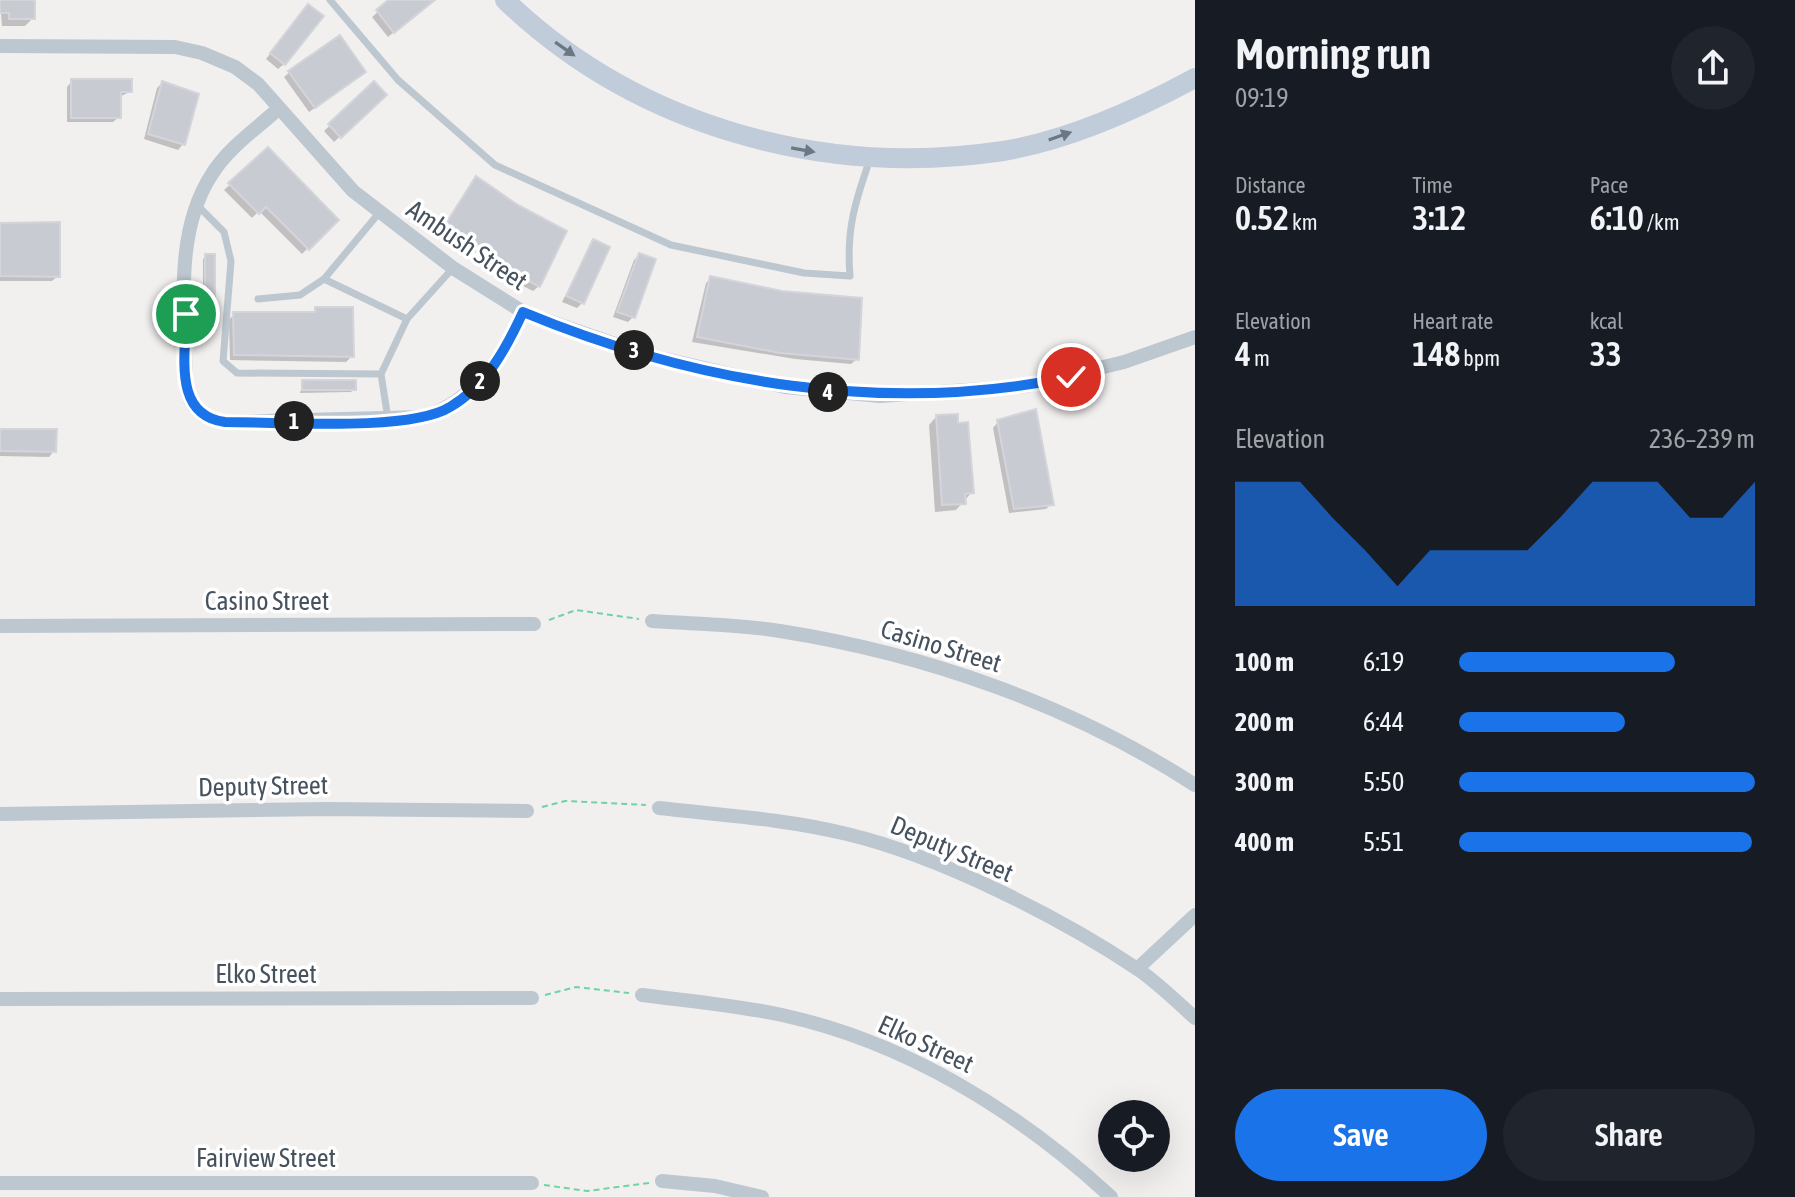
<!DOCTYPE html>
<html lang="en">
<head>
<meta charset="utf-8">
<style>
	:root { --surface:#171b24; --page:#20242c; --text:#f1f3f6; --muted:#9ea1a6; --accent:#1a73e8 }
	body { margin:0; font-family:"Asap Condensed",sans-serif; background:var(--page); color:var(--text); height:100vh; display:flex; flex-direction:column; font-size:30px; white-space:nowrap }
	* { box-sizing:border-box; margin:0 }
	p { font-size:26px; color:var(--muted) }
	.icon { flex:none; width:44px; height:44px; fill:none; stroke:currentColor; stroke-width:2; stroke-linecap:round; stroke-linejoin:round }
	.map { position:relative; flex:1; overflow:hidden }
	.side { display:flex; flex-direction:column; background:var(--surface); width:600px }
	.side>* { flex:none }
	.controls { position:absolute; left:1098px; top:1100px; display:grid; gap:16px }
	.controls a { display:grid; place-items:center; width:72px; height:72px; border-radius:50%; background:var(--surface); box-shadow:0 8px 32px #0002; font-size:40px }
	.pin { position:absolute; display:grid; place-items:center; width:68px; height:68px; color:#fff; margin:-34px; border:4px solid #fff; border-radius:50%; box-shadow:0 2px 8px #0007 }
	.km { position:absolute; width:40px; height:40px; margin:-20px; border-radius:50%; background:#222; color:#fff; font-size:22px; line-height:40px; text-align:center }
	.round { display:grid; place-items:center; flex:none; width:84px; height:84px; border-radius:42px; background:var(--page) }
	.head { display:flex; align-items:center; justify-content:space-between; height:136px; padding:0 40px }
	h1 { font-size:44px; font-weight:600; line-height:60px }
	.stats { display:grid; grid-template-columns:repeat(3,1fr); gap:12px; height:136px; padding:8px 40px }
	.stats div { display:grid; align-content:center }
	.stats b { font-size:34px; font-weight:600 }
	.stats small { font-size:22px; font-weight:400 }
	.stats p { font-size:22px }
	.chart { height:224px; padding:16px 40px }
	.chart p { display:flex; justify-content:space-between }
	.chart svg { width:100%; height:144px; margin-top:8px; fill:var(--accent); opacity:.7 }
	.primary-button { display:flex; gap:16px; margin-top:auto; padding:16px 40px }
	.primary-button a { flex:1; height:92px; border-radius:48px; background:var(--accent); color:#fff; font-size:32px; font-weight:600; line-height:92px; text-align:center }
	.primary-button a+a { background:var(--page); color:var(--text) }
	ul { padding:0 40px; list-style:none; font-size:26px }
	li { display:grid; grid-template-columns:128px 96px 1fr; align-items:center; height:60px }
	li i { height:20px; border-radius:10px; background:var(--accent) }
	main { display:flex; flex:1; min-height:0 }
	.map>svg:first-child { display:block }
	.shadow { fill:#0003 }
	.building { fill:#c9cbd2; stroke:#d3d5db; stroke-width:2 }
	.lines { fill:none; stroke-linecap:round; stroke-linejoin:round }
	.path { stroke:#71d3a5; stroke-width:2; stroke-dasharray:6 4; stroke-linecap:butt }
	.lane { stroke:#bcc7cf; stroke-width:7 }
	.street { stroke:#bcc7cf; stroke-width:14 }
	.secondary { stroke:#c1ccda; stroke-width:20 }
	.oneway { fill:#6b7783 }
	.route-casing { stroke:#fff; stroke-width:16 }
	.route { stroke:#1a73e8; stroke-width:10 }
	.labels { text-anchor:middle; dominant-baseline:central; stroke-width:7; stroke-linejoin:round; paint-order:stroke }
	.street-label { font-size:26px; fill:#46525e; stroke:#fff }
</style>
</head>
<body>
<main>
<div class="map">
<svg width="1195" height="1197" viewBox="0 0 1195 1197">
	<rect width="100%" height="100%" fill="#f2efef"/>
	<path class="shadow" d="M0 0H33V18L25 26H2Z
		M392 0H433L388 37 372 17Z
		M303 12 284 64 278 69 266 59Z
		M290 72 358 77 309 112 284 77Z
		M72 81 130 92 119 97V117L113 122H67V87Z
		M162 83 183 144 178 150 144 139 157 88Z
		M374 84 384 95 334 142 324 131Z
		M268 150 336 220 302 254 259 211 252 218 224 190Z
		M476 179 539 286 533 291 491 270 494 263 441 231Z
		M0 225 58 276 52 281H0Z
		M593 241 582 303 577 308 562 302Z
		M639 255 633 317 628 322 613 317 634 260Z
		M206 256 213 308 210 312H203V259Z
		M711 278 782 293 857 359 851 364 795 359 692 342 706 283Z
		M316 309 352 356 346 362 230 360 229 320 234 314H311Z
		M303 382 354 389 351 392 300 393Z
		M936 417 972 492 956 510 935 512 929 425Z
		M998 422 1051 504 1046 509 1009 513 993 428Z
		M0 431 54 451 49 457 0 456Z"/>
	<path class="building" d="M0 0H35V19H9V13H0Z
		M388 0H435L394 33 376 10Z
		M308 4 324 16 285 65 270 53Z
		M340 35 366 72 315 108 288 71Z
		M71 79H132V92H121V118H71Z
		M162 81 199 94 185 145 148 134Z
		M374 81 387 95 341 138 328 124Z
		M268 147 339 220 309 250 266 207 259 214 228 183Z
		M476 176 518 205 567 231 540 287 495 264 498 258 445 225Z
		M60 222V277L0 276V223Z
		M593 239 610 247 584 304 566 296Z
		M639 253 656 259 635 318 617 312Z
		M205 254H215V309H205Z
		M710 276 782 291 862 298 859 360 780 353 697 337Z
		M315 307H353L354 357 234 355 233 312H315Z
		M302 380H356V390H302Z
		M1036 409 1054 505 1014 509 997 420Z
		M958 414V423L968 422 974 493 965 494 966 504 942 505 936 415Z
		M0 429H57L56 452 0 451Z"/>
	<g class="lines">
		<path class="path" d="M549 620 576 610 639 619
			M542 807 565 801 646 805
			M545 995 576 987 629 993
			M544 1185 587 1191 649 1183"/>
		<path class="lane" d="M330 0 398 80 495 165 671 245 804 273 850 276C846 230 855 202 870 159
			M198 206 224 232 231 261 223 361 237 373 381 374 388 419
			M324 279 407 319 453 268
			M258 299 300 295 324 279 379 213
			M381 374 407 319"/>
		<path class="street" d="M0 46 175 47 202 53 235 67 258 84 353 191 453 268 523 312 644 354 785 387 880 396 1026 386 1124 362 1195 337
			M278 109C255 130 228 148 212 174 172 235 186 318 186 386 190 409 203 419 225 422L425 417C475 399 501 359 523 312
			M652 621C695 624 738 624 780 631 926 654 1071 705 1195 785
			M0 626 534 624
			M659 808C721 815 786 819 847 834 939 856 1060 917 1139 970 1159 984 1177 1002 1195 1018
			M0 814 327 809 527 811
			M1137 969 1195 915
			M642 995C689 1001 736 1005 782 1015 906 1042 1019 1112 1111 1197
			M0 999 532 998
			M662 1181 715 1186 762 1197
			M0 1183H532"/>
		<path class="secondary" d="M505 0C637 127 824 178 1003 151 1070 140 1136 110 1195 78"/>
	</g>
	<defs><path id="oneway-solid" d="M-6-.8H1V-3.2L6.5 0L1 3.2V.8H-6Z" transform="scale(2)"/></defs>
	<g class="oneway">
		<use href="#oneway-solid" transform="translate(565 49) rotate(35)"/>
		<use href="#oneway-solid" transform="translate(1060 136) rotate(-19)"/>
		<use href="#oneway-solid" transform="translate(803 150) rotate(10)"/>
	</g>
	<g class="lines">
		<defs>
			<path id="route" d="M186 314C186 354 172 415 225 422 277 422 410 432 450 407 486 386 506 349 523 312 697 384 884 415 1071 377"/>
		</defs>
		<use href="#route" class="route-casing"/>
		<use href="#route" class="route"/>
	</g>
	<g class="labels">
		<g class="street-label">
			<text transform="translate(467 245) rotate(34)">Ambush Street</text>
			<text x="267" y="601">Casino Street</text>
			<text transform="translate(941 646) rotate(17)">Casino Street</text>
			<text transform="translate(263 786) rotate(-1)">Deputy Street</text>
			<text transform="translate(952 849) rotate(23)">Deputy Street</text>
			<text x="266" y="974">Elko Street</text>
			<text transform="translate(926 1044) rotate(25)">Elko Street</text>
			<text x="266" y="1158">Fairview Street</text>
		</g>
	</g>
</svg>
<div class="controls">
<a><svg class="icon" aria-label="locate" viewBox="0 0 24 24"><circle cx="12" cy="12" r="6"/><path d="M12 2v4M12 18v4M2 12h4M18 12h4"/></svg></a>
</div>
<div class="pin" style="left:186px;top:314px;background:#1e9e55"><svg class="icon" aria-label="arrive" viewBox="0 0 24 24"><path d="M6 21V4h12l-3 4 3 4H6"/></svg></div>
<div class="pin" style="left:1071px;top:377px;background:#d93025"><svg class="icon" aria-label="check" viewBox="0 0 24 24"><path d="M5 12l5 5 9-10"/></svg></div>
<b class="km" style="left:294px;top:421px">1</b>
<b class="km" style="left:480px;top:381px">2</b>
<b class="km" style="left:634px;top:350px">3</b>
<b class="km" style="left:828px;top:392px">4</b>
</div>
<section class="side">
<div class="head"><div><h1>Morning run</h1><p>09:19</p></div><a class="round"><svg class="icon" aria-label="share" viewBox="0 0 24 24"><path d="M12 15V3M7 8l5-5 5 5M5 13v7h14v-7"/></svg></a></div>
<div class="stats">
<div><p>Distance</p><b>0.52<small> km</small></b></div>
<div><p>Time</p><b>3:12</b></div>
<div><p>Pace</p><b>6:10<small> /km</small></b></div>
</div>
<div class="stats">
<div><p>Elevation</p><b>4<small> m</small></b></div>
<div><p>Heart rate</p><b>148<small> bpm</small></b></div>
<div><p>kcal</p><b>33</b></div>
</div>
<div class="chart"><p><span>Elevation</span>236–239 m</p>
<svg viewBox="0 0 160 44" preserveAspectRatio="none"><path d="M0 44V6L10 6L20 6L30 17L40 27L50 38L60 27L70 27L80 27L90 27L100 17L110 6L120 6L130 6L140 17L150 17L160 6V44z"/></svg>
</div>
<ul>
<li><b>100 m</b>6:19<i style="width:73%"></i></li>
<li><b>200 m</b>6:44<i style="width:56%"></i></li>
<li><b>300 m</b>5:50<i style="width:100%"></i></li>
<li><b>400 m</b>5:51<i style="width:99%"></i></li>
</ul>
<div class="primary-button"><a>Save</a><a>Share</a></div>
</section>
</main>
</body>
</html>
